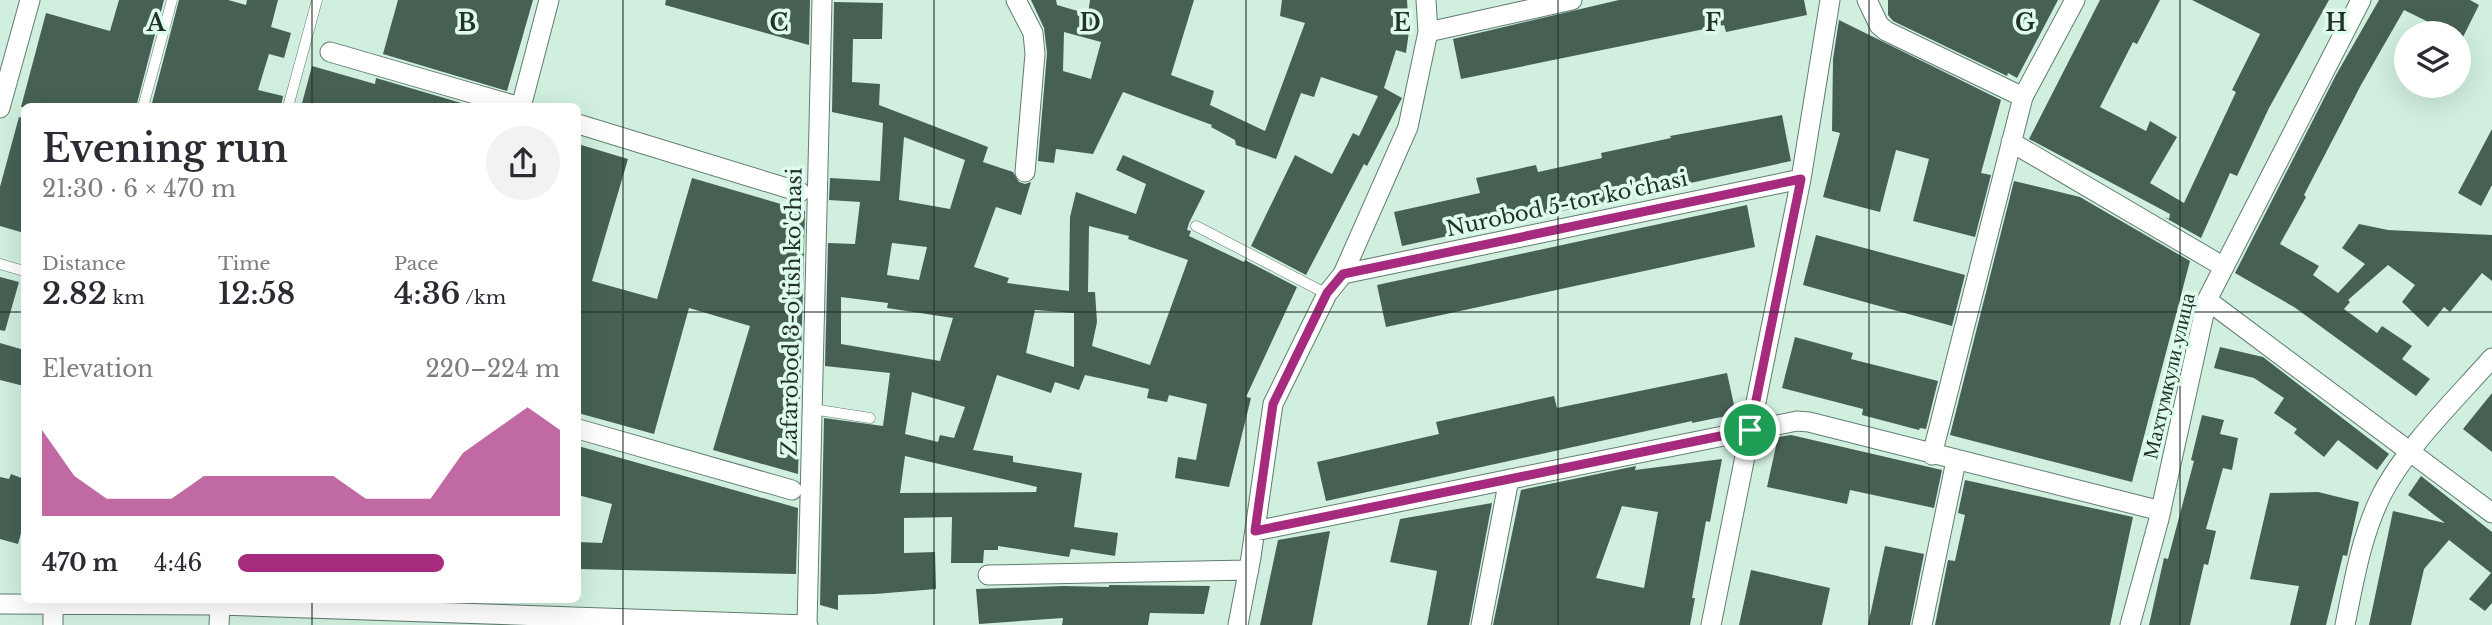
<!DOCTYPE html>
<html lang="en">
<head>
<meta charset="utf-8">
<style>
	:root { --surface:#fff; --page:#f2f2f3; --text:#2b2b33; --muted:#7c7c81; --accent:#a62a7d }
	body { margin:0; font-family:"Libre Baskerville",serif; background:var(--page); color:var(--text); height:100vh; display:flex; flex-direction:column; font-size:26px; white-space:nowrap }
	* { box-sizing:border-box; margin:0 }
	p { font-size:23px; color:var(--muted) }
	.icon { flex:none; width:38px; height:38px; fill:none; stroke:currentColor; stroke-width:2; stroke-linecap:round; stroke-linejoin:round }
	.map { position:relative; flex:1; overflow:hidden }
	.side { position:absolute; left:21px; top:103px; width:560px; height:500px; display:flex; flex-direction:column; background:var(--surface); border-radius:10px; box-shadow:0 7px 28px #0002 }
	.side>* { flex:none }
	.controls { position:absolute; left:2394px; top:21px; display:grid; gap:14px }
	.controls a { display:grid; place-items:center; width:77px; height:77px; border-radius:50%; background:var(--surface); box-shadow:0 7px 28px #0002; font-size:35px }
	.pin { position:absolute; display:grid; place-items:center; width:60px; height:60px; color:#fff; margin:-30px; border:4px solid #fff; border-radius:50%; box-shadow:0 2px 7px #0007 }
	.round { display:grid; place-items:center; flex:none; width:74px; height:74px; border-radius:37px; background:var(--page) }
	.headline { display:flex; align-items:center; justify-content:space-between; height:119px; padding:0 21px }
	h1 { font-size:38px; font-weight:600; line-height:52px }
	.stats { display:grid; grid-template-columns:repeat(3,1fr); gap:10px; height:119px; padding:7px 21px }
	.stats div { display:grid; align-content:center }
	.stats b { font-size:30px; font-weight:600 }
	.stats small { font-size:19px; font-weight:400 }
	.stats p { font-size:19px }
	.chart { height:196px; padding:14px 21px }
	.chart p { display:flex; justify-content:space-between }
	.chart svg { width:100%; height:126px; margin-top:7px; fill:var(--accent); opacity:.7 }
	ul { padding:0 21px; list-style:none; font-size:23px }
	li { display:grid; grid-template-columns:112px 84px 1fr; align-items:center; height:52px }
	li i { height:18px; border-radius:9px; background:var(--accent) }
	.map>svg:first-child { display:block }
	.building { fill:#466154; fill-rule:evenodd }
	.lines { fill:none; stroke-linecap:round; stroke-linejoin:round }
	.service-casing { stroke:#617d6f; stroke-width:11 }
	.minor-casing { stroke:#617d6f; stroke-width:21 }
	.service { stroke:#fff; stroke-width:10 }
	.minor { stroke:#fff; stroke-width:19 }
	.route-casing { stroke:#fff; stroke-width:14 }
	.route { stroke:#a62a7d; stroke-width:9 }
	.grid { fill:none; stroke:#24302a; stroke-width:2; stroke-opacity:0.55 }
	.labels { text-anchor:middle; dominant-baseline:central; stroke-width:7; stroke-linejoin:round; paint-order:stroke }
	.street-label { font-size:21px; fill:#24302a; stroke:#ddfcec }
	.grid-label { font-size:23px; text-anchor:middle; font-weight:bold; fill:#24302a; stroke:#ddfcec; stroke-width:7; stroke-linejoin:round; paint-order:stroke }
</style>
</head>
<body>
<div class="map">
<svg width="2492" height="625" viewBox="0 0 2492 625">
	<rect width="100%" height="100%" fill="#d0efdf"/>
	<path class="building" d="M119 0H164L136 107H21L46 13 110 31Z
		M179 0H228L246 5 247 0H278L271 27 291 33 284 58 269 54 258 90 283 96 281 107H151Z
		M398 0H533L507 91 383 54Z
		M666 0H810L809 45 665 5Z
		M1031 0H1056L1057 5 1088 14 1090 0H1194L1171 75 1214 91 1210 105 1265 131 1305 23 1280 16 1282 0H1407L1409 31 1406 53 1396 50 1384 88 1402 98 1401 100 1367 166 1364 164 1306 275 1251 246 1295 155 1332 174 1353 133 1359 136 1378 96 1321 77 1314 97 1301 93 1276 159 1236 145 1235 140 1211 127 1212 125 1123 92 1093 154 1056 149 1054 163 1038 161 1047 53 1044 28ZM1064 32 1101 42 1091 79 1063 71Z
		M1619 0H1804L1807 15 1726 32 1724 25 1461 79 1453 39Z
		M1888 0H2058L2017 78 2008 73 2007 76 1893 21 1888 15Z
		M2100 0H2160L2137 44 2133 42 2100 107 2146 131 2150 121 2177 137 2150 183 2184 203 2236 92 2232 90 2260 34 2192 0H2329L2269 108 2237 176 2230 173 2201 238 2164 217 2169 219 2170 214 2029 139Z
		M2379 0H2470L2479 5 2462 39 2459 37V33H2451L2404 10 2361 85 2304 195 2306 197 2280 244 2319 266 2313 275 2338 293 2365 264 2342 248 2359 224 2388 230 2492 235V281L2482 273 2450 312 2444 307 2428 327 2402 302 2415 285 2388 265 2348 300 2350 302 2344 309 2377 333 2382 326 2412 346 2402 359 2430 379 2416 396 2294 307 2235 273 2336 75Z
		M834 2 883 3 882 39H853L852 82 880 84 879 105 988 147 983 162 1013 172 1019 182 1025 184 1031 182 1021 215 996 207 974 267 1009 278 1007 283 1069 291 1070 217 1076 192 1136 214 1146 184 1116 170 1123 155 1205 191 1189 223 1187 230 1191 231 1189 236 1244 262 1245 260 1297 287 1246 397 1251 398 1229 487 1175 478 1178 457 1196 460 1207 404 1169 395 1167 402 1147 398 1149 389 1085 375 1079 390 1055 382 1051 393 997 375 973 450 1013 456V462L1082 473 1074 527 1118 533 1115 556 1071 549 1069 557 998 546V550H984L983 563H951L952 517 904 518V553L935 552 936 589 875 594 838 595V610L820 605 824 418 883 426 890 373 825 366 828 243 855 244 860 202 829 200 830 178 880 181 883 123 832 112ZM904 137 965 160 950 209 899 200ZM1089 226 1129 236 1128 239 1188 260 1150 365 1092 346 1097 322 1095 292H1088ZM892 243 927 247 919 280 887 275ZM841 297 888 303 887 308 953 318 940 361 841 344ZM1035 310 1074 313V367L1026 353ZM912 392 965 407 954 438 940 435 938 442 905 434ZM905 456 1037 487 1036 492 900 493Z
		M1839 20 2001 100 1981 173 1991 175 1975 237 1913 221 1929 159 1896 150 1880 212 1823 197 1840 133 1832 131 1833 59Z
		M312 66 375 84 376 78 475 107H301Z
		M1782 115 1791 161 1402 246 1394 212 1480 193 1476 178 1536 165 1538 172 1602 158 1601 153 1671 138 1670 136Z
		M19 117 24 118V233L0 226V187Z
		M2492 129V185L2481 206 2458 193Z
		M578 144 628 159 592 281 657 299 692 178 805 211 798 474 713 450 750 326 689 308 654 434 578 413Z
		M2014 181 2080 197 2190 261 2132 482 1950 435Z
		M1747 205 1755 247 1386 327 1377 285Z
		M1816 235 1965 275 1952 326 1803 285Z
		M0 277 19 282 5 331 0 330Z
		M1795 337 1853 353 1851 359 1938 381 1926 429 1920 428 1919 430 1862 415 1863 409 1782 388Z
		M0 343 24 350V386L0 380Z
		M2220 347 2263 357 2389 454 2377 470 2338 440 2324 457 2294 433 2297 429 2274 413 2284 398 2254 378 2214 368Z
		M1727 373 1736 414 1692 423V421L1326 501 1317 462 1439 434 1436 422 1554 396 1557 408Z
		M2492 393V452L2463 429Z
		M2202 415 2224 420 2220 434 2238 438 2232 470 2223 468 2206 529 2216 531 2208 565 2204 564 2190 625H2149L2164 558 2168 559 2194 461 2191 460Z
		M1791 435 1942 470 1934 508 1850 490 1847 504 1767 487 1778 437Z
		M578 446 798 508 796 574 578 569V542L602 543 612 504 578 495Z
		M1722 459 1710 522 1706 521 1692 598H1695L1690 625H1493L1521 490 1636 466 1635 470ZM1622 506 1658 512 1644 588 1596 578Z
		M11 474 24 479V522L18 544 0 539V477L9 479Z
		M2421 476 2492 532V603L2485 611 2469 599 2491 573 2449 540 2424 569 2411 625H2369L2393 511 2445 523 2408 495Z
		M1965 480 2133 517 2110 625H1935L1948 560 1955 561 1965 515 1958 513Z
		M2318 492 2359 502 2347 556 2343 555 2326 625H2290L2299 586 2250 579 2270 493Z
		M1492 503 1469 625H1427L1437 571 1390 562 1400 519Z
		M1330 531 1312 625H1260L1278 540Z
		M1885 546 1924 554 1910 625H1868Z
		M1751 570 1830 588 1822 625H1739Z
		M1109 585 1210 586 1204 614 1150 613 1148 625H1062L1063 618 979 624 976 589 1064 586 1109 587Z"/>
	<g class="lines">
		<defs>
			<path id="service" d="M143 107 172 0
				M288 107 317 0
				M1196 226 1327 294
				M0 264 24 271
				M812 409 870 418"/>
			<path id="minor" d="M1016 0 1033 33 1035 54 1025 172
				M1867 0 1879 25 1886 31 2023 97
				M1428 32 1572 0
				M330 52 520 107
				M521 107 549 0
				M0 108 30 0
				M578 124 800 192
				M2011 142 2224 267
				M1343 274 1801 179
				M2207 300 2492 513
				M578 429 792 490
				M1932 455 2023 97 2075 0
				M1255 531 1797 421 1809 422 2161 511
				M988 575 1249 570
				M0 604 220 605 808 625
				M53 625V604
				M219 625 220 605
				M807 625 822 0
				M1238 625 1251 557 1273 404 1327 294 1343 274 1408 127 1428 32 1426 0
				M1481 625 1509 479
				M1711 625 1801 179 1830 0
				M1922 625 1956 461
				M2130 625 2159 519 2207 300 2361 0
				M2345 625C2354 581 2361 537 2381 496 2405 448 2456 399 2492 358"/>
		</defs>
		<use href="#service" class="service-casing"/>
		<use href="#minor" class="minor-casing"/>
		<use href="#service" class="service"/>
		<use href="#minor" class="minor"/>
	</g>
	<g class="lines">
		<defs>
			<path id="route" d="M1801 179 1750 430 1255 531 1273 404 1327 293 1343 274Z"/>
		</defs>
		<use href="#route" class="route-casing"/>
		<use href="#route" class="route"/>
	</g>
	<path class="grid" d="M312 0V107M623 0V625M934 0V625M1246 0V625M1558 0V625M1869 0V625M2180 0V625M0 312H24M578 312H2492M312 600V625"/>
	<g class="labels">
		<g class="street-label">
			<text transform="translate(1567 204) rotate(-12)">Nurobod 5-tor ko'chasi</text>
			<text transform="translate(792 312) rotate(-89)">Zafarobod 3-o'tish ko'chasi</text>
			<text transform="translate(2169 376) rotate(-77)">Махтумкули улица</text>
		</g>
	</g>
	<g class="grid-label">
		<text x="156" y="31">A</text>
		<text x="467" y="31">B</text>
		<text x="779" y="31">C</text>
		<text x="1090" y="31">D</text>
		<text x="1402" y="31">E</text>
		<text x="1713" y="31">F</text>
		<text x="2025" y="31">G</text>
		<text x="2336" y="31">H</text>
	</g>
</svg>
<div class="controls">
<a><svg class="icon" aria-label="layers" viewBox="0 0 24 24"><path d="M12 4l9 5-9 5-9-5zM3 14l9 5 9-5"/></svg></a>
</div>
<div class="pin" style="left:1750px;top:430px;background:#1e9e55"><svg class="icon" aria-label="arrive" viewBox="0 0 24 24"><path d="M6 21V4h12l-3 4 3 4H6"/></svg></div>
<section class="side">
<div class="headline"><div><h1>Evening run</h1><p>21:30 · 6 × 470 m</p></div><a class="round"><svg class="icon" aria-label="share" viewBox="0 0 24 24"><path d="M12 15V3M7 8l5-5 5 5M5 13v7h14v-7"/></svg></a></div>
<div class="stats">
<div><p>Distance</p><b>2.82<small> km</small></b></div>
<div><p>Time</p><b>12:58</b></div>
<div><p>Pace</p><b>4:36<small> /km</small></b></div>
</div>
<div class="chart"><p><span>Elevation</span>220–224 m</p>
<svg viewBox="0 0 160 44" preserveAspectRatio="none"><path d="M0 44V14L10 30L20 38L30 38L40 38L50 30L60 30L70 30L80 30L90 30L100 38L110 38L120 38L130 22L140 14L150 6L160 14V44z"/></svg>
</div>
<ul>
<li><b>470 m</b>4:46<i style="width:64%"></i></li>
</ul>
</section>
</div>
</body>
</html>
